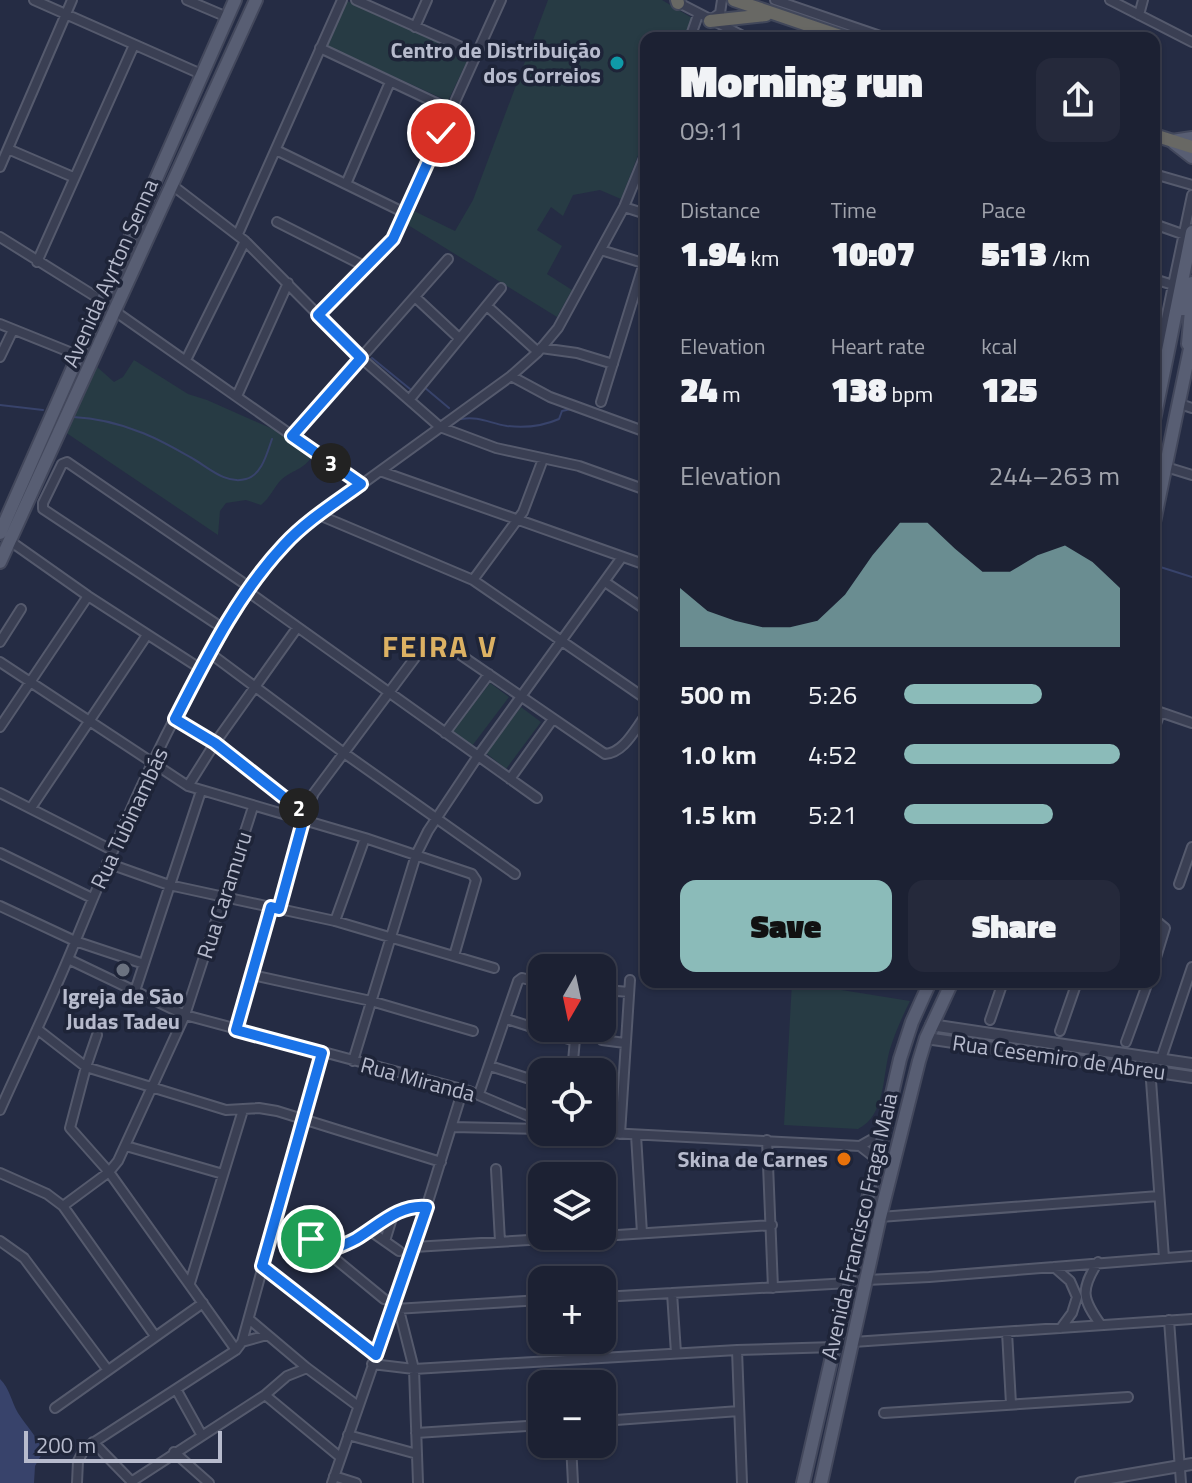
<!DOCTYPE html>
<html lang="en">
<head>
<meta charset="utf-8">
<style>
	:root { --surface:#1c2133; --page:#25293b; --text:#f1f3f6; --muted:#a0a3ac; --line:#3a3e4e; --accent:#8bbbb9 }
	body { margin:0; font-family:"Titillium Web",sans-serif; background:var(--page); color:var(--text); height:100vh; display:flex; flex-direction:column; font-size:30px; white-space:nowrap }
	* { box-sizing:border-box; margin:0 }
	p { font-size:26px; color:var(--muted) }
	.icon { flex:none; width:44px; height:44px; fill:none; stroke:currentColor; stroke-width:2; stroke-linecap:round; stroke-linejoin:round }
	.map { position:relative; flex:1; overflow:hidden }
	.sheet { position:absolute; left:640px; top:32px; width:520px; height:956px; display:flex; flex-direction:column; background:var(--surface); border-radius:16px; box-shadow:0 2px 6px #0004,0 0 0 2px var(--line) }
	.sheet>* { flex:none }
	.needle { width:52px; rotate:189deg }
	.tools { position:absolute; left:528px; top:954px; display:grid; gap:16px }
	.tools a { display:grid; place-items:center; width:88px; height:88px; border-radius:16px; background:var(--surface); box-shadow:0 2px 6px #0004,0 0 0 2px var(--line); font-size:40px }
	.scale { position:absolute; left:24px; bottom:20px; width:198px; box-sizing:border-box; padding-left:8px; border:4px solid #b7bbcd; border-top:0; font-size:22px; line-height:28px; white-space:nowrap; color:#b7bbcd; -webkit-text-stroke:6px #1e2438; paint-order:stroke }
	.pin { position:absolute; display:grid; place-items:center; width:68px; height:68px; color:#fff; margin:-34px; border:4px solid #fff; border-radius:50%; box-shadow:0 2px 8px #0007 }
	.km { position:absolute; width:40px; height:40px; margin:-20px; border-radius:50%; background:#222; color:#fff; font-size:22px; line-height:40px; text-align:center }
	.round { display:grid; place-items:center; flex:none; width:84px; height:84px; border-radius:16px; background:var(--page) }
	.headline { display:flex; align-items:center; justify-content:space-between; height:136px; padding:0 40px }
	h1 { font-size:44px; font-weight:800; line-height:60px }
	.figures { display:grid; grid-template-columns:repeat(3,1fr); gap:12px; height:136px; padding:8px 40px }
	.figures div { display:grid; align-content:center }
	.figures b { font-size:34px; font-weight:800 }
	.figures small { font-size:22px; font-weight:400 }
	.figures p { font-size:22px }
	.chart { height:224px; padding:16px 40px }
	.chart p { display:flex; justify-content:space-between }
	.chart svg { width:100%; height:144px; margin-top:8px; fill:var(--accent); opacity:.7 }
	.cta { display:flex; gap:16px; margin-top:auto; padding:16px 40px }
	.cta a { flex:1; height:92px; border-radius:16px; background:var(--accent); color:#111; font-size:32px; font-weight:800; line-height:92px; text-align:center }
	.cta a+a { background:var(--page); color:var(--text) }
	ul { padding:0 40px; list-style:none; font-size:26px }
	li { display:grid; grid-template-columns:128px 96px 1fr; align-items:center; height:60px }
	li i { height:20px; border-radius:10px; background:var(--accent) }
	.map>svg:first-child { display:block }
	.green { fill:#273b44 }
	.water { fill:#38436b }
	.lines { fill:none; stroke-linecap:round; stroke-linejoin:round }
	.stream { stroke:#38436b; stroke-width:2 }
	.minor-casing { stroke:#555a6d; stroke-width:12 }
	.tertiary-casing { stroke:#555a6d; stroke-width:14 }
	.primary-casing { stroke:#43485c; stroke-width:16 }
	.trunk-casing { stroke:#41475a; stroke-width:16 }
	.minor { stroke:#3a3f53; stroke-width:8 }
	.tertiary { stroke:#3a3f53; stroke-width:10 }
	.primary { stroke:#585e73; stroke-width:12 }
	.trunk { stroke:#686864; stroke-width:12 }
	.route-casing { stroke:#fff; stroke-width:16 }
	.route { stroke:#1a73e8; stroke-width:10 }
	.culture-dot { fill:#0f9aa8; stroke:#1e2438; stroke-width:3 }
	.worship-dot { fill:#6b7280; stroke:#1e2438; stroke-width:3 }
	.food-dot { fill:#e8710a; stroke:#1e2438; stroke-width:3 }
	.labels { text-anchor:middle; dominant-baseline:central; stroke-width:7; stroke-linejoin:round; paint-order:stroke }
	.poi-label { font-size:22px; font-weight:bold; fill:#b7bbcd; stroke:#1e2438; text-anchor:end }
	.street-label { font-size:22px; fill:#b7bbcd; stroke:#1e2438 }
	.district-label { font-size:30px; font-weight:bold; letter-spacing:2px; fill:#dcb163; stroke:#1e2438 }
</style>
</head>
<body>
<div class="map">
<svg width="1192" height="1483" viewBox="0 0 1192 1483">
	<rect width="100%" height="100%" fill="#252c44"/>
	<path class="green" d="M345 0 469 57 448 101 324 45Z
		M548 0H662L692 18 684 38H646V135L621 199 600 190 573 195 563 216 551 207 537 230 562 246 547 274 572 290 557 317 408 225 414 211 455 231 473 200Z
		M134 360 188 394 207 400 284 434 313 454C306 469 294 469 282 479 275 485 271 497 261 505L246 500 226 503 220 511 218 535 65 432 96 366 114 382 123 377Z
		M490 683 509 697 472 746 453 731Z
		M521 707 541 722 506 769 486 753Z
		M792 982 910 1001C902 1017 895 1033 890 1049 882 1076 886 1115 858 1129L784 1125Z"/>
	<path class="water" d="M0 1379C10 1389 11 1401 18 1413 27 1427 37 1436 43 1452L35 1466 34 1483H0Z"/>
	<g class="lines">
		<path class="stream" d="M372 358 410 389
			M353 372 362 366
			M424 387 449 408
			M0 405 43 410
			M73 417C95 418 120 424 140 432 157 438 174 448 190 457 207 466 225 485 246 479 262 475 267 453 272 439
			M461 419C479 416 489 423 507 426 524 428 543 426 559 419L562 411 571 409 588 415
			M300 433 342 389 346 380
			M1154 565 1192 577"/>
		<defs>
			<path id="minor" d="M34 0 201 74
				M187 0 227 17
				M356 0 477 54
				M775 0 886 38
				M1110 0 1192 42
				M677 2 747 38
				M1139 15 1143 0
				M712 19 720 13 722 0
				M415 27 427 0
				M690 38 698 15
				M320 48 451 110
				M8 149 73 177
				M276 150 405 213
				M0 167 72 0
				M1154 174 1192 185
				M346 184 390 82
				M172 185 245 241 361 358 440 427 496 448 579 466 646 490
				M624 207 646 214
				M277 222 366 267
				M1154 224 1185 235
				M238 234 342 0
				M0 237 101 300
				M601 250 646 264
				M37 262 134 45
				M1154 279 1173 285 1192 195
				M415 297 459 338
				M487 306 538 352
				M116 312 361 484
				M318 315 393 239 501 0
				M0 324 77 355
				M541 348 577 353 613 364
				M0 357 13 330
				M186 360 245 241
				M511 376 550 397 646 432
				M1154 378 1173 285
				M237 396 288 283
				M410 399 501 288
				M601 402 644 263
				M1180 404 1192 408
				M292 436 448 259
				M1166 467 1192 475
				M380 471 646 565
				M319 515 473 580 646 699
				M10 541 88 596 201 669
				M473 580 523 512 543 459
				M605 582 646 610
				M247 591 537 798
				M215 623 43 509V503L62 464 67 462 242 582
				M0 642 21 609
				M449 647 605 754C624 753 635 729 646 715
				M211 654 344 753 515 874
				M0 662 188 786 365 838 472 874 476 880 454 956
				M1154 710 1192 723
				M175 719 215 743 305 814
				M0 727 88 596
				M1154 730 1160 712
				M445 733 489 674
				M510 779 553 719
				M188 786 215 743 297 628
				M0 793 112 850
				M31 808 147 635
				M0 853 92 898
				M107 863 169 885 335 921 494 968
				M1179 884 1192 847
				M0 906 75 941 144 964
				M279 909 305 814 314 793 417 655
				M1154 919 1165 928 1154 964
				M335 921 365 838
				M68 959 185 1015 469 1091 542 1122
				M252 975 371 1001 473 1031
				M606 990 629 992
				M135 991 201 791
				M507 1019 575 1041
				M990 1020 1003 982
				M37 1029 86 1067 226 1110 259 1108 277 1111 441 1162
				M236 1030 271 907
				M1060 1031 1077 982
				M97 1035 86 1067 70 1128 109 1172 236 1350
				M602 1040 625 1043
				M1126 1042 1148 982
				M1161 1059 1192 967
				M353 1061 416 855 428 831 478 756 622 557
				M490 1066 542 1083
				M1150 1067 1164 1258
				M572 1072 576 1028
				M479 1094 518 981 522 978 542 983
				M0 1110C25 1054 52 999 75 942 115 845 155 746 210 655 239 607 264 560 307 524L511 376 538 352 558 328 624 207 646 153
				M452 1127 542 1129
				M590 1132 860 1146 878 1160
				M620 1134 630 980
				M636 1135 642 1233
				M767 1140 773 1288
				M126 1146 223 1174
				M860 1146 883 1133
				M496 1169 500 1241
				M0 1173 47 1194 63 1206 109 1172 118 1161 185 1015 253 807
				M63 1206 155 1336
				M880 1217 1159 1196
				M369 1230 399 1251
				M602 1236 772 1225
				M311 1239 384 1299
				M0 1241 24 1258 107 1369
				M385 1241 393 1215
				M414 1247 597 1236
				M326 1252C336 1248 347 1244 357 1239 379 1225 399 1204 427 1207
				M1098 1262C1080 1290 1082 1299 1101 1325
				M262 1266 376 1355
				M1054 1267 1070 1281 1077 1297 1072 1313 1061 1328
				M866 1280 929 1277 1192 1256
				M190 1283 243 1110
				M672 1293 676 1353
				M602 1297 849 1283
				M395 1309 542 1300
				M399 1310 414 1369 418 1483
				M250 1320 307 1368 358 1406
				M1169 1320 1181 1483
				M1007 1332 1011 1404
				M588 1340V1359
				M242 1342 267 1335
				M853 1342 1192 1319
				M737 1350 742 1483
				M372 1364 414 1369 737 1350 835 1347
				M176 1389 201 1434
				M265 1395 340 1457
				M55 1408 203 1303
				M884 1413 1128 1397
				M602 1421 739 1411
				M416 1433 542 1425
				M348 1435 417 1454
				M93 1442 133 1483
				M571 1444 573 1483
				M174 1452 209 1483
				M334 1476 356 1483
				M131 1482 265 1395 287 1376 307 1368
				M77 1483 78 1461 85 1448 236 1350 242 1342 322 1053
				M332 1483 414 1247 463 1089"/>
			<path id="tertiary" d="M931 1025 1192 1064
				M926 1038 1192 1077
				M1081 1483 1192 1464"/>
			<path id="primary" d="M1172 141 1192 138
				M1174 143 1192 157
				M1183 309 1192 283
				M1188 344 1192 299
				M1154 420 1192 232
				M1154 522 1192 339
				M0 533 235 0
				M0 562 256 0
				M803 1483 900 1059 912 1022 930 982
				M821 1483 880 1217 919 1061 926 1038 952 982"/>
			<path id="trunk" d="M677 0 678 3
				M734 0 846 38
				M710 21 766 15
				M1154 135 1192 147"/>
		</defs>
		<use href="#minor" class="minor-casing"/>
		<use href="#tertiary" class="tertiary-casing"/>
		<use href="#primary" class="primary-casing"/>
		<use href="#trunk" class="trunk-casing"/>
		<use href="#minor" class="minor"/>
		<use href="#tertiary" class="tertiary"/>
		<use href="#primary" class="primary"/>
		<use href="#trunk" class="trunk"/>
	</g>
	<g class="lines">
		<defs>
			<path id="route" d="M311 1239 326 1252C336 1248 347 1244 356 1239 379 1225 399 1204 427 1207L376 1355 262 1266 322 1053 236 1030 271 907 279 909 305 814 215 743 175 719C206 659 237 595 284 545 306 521 335 503 361 484L292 436 361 358 318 315 393 239 441 133"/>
		</defs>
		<use href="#route" class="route-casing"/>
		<use href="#route" class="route"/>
	</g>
	<circle class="culture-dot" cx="617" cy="63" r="8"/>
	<circle class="worship-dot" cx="123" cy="970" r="8"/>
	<circle class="food-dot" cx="844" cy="1159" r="8"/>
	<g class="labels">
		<g class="poi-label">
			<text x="601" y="50">Centro de Distribuição<tspan x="601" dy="25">dos Correios</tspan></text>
			<text x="123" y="996" text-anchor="middle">Igreja de São<tspan x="123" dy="25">Judas Tadeu</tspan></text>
			<text x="828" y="1159">Skina de Carnes</text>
		</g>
		<g class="street-label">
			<text transform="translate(110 273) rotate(-66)">Avenida Ayrton Senna</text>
			<text transform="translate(129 818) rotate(-65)">Rua Tubinambás</text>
			<text transform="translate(224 895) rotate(-72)">Rua Caramuru</text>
			<text transform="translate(1059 1057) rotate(8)">Rua Cesemiro de Abreu</text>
			<text transform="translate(418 1079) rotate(15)">Rua Miranda</text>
			<text transform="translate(859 1226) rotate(-77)">Avenida Francisco Fraga Maia</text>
		</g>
		<g class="district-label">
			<text x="440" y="646">FEIRA V</text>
		</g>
	</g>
</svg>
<div class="tools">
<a><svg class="needle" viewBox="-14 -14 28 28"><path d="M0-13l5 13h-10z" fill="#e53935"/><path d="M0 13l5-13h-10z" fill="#a0a3ac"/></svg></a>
<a><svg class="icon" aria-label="locate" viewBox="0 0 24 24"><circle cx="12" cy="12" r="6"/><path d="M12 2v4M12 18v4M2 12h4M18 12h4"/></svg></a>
<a><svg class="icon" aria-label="layers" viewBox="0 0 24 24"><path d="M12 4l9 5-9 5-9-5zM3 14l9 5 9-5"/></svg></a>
<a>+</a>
<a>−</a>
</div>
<div class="scale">200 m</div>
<div class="pin" style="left:311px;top:1239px;background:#1e9e55"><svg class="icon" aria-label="arrive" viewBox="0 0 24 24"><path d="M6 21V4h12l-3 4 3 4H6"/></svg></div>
<div class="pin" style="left:441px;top:133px;background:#d93025"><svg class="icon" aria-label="check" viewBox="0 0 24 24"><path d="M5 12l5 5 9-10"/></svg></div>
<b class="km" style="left:299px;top:808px">2</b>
<b class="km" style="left:331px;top:463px">3</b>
<section class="sheet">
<div class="headline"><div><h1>Morning run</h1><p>09:11</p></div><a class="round"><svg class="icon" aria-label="share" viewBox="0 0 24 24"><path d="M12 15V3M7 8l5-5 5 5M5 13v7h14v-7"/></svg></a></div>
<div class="figures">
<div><p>Distance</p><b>1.94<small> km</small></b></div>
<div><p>Time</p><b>10:07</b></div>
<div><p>Pace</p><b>5:13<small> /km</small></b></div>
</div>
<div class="figures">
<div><p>Elevation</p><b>24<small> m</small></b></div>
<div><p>Heart rate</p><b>138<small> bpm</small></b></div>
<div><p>kcal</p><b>125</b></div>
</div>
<div class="chart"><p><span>Elevation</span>244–263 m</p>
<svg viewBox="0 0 160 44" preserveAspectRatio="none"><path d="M0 44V26L10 33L20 36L30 38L40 38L50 36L60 28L70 16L80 6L90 6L100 14L110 21L120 21L130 16L140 13L150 18L160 26V44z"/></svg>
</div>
<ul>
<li><b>500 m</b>5:26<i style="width:64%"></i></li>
<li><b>1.0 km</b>4:52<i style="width:100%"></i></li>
<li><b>1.5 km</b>5:21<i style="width:69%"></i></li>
</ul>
<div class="cta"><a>Save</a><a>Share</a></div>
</section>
</div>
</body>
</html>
